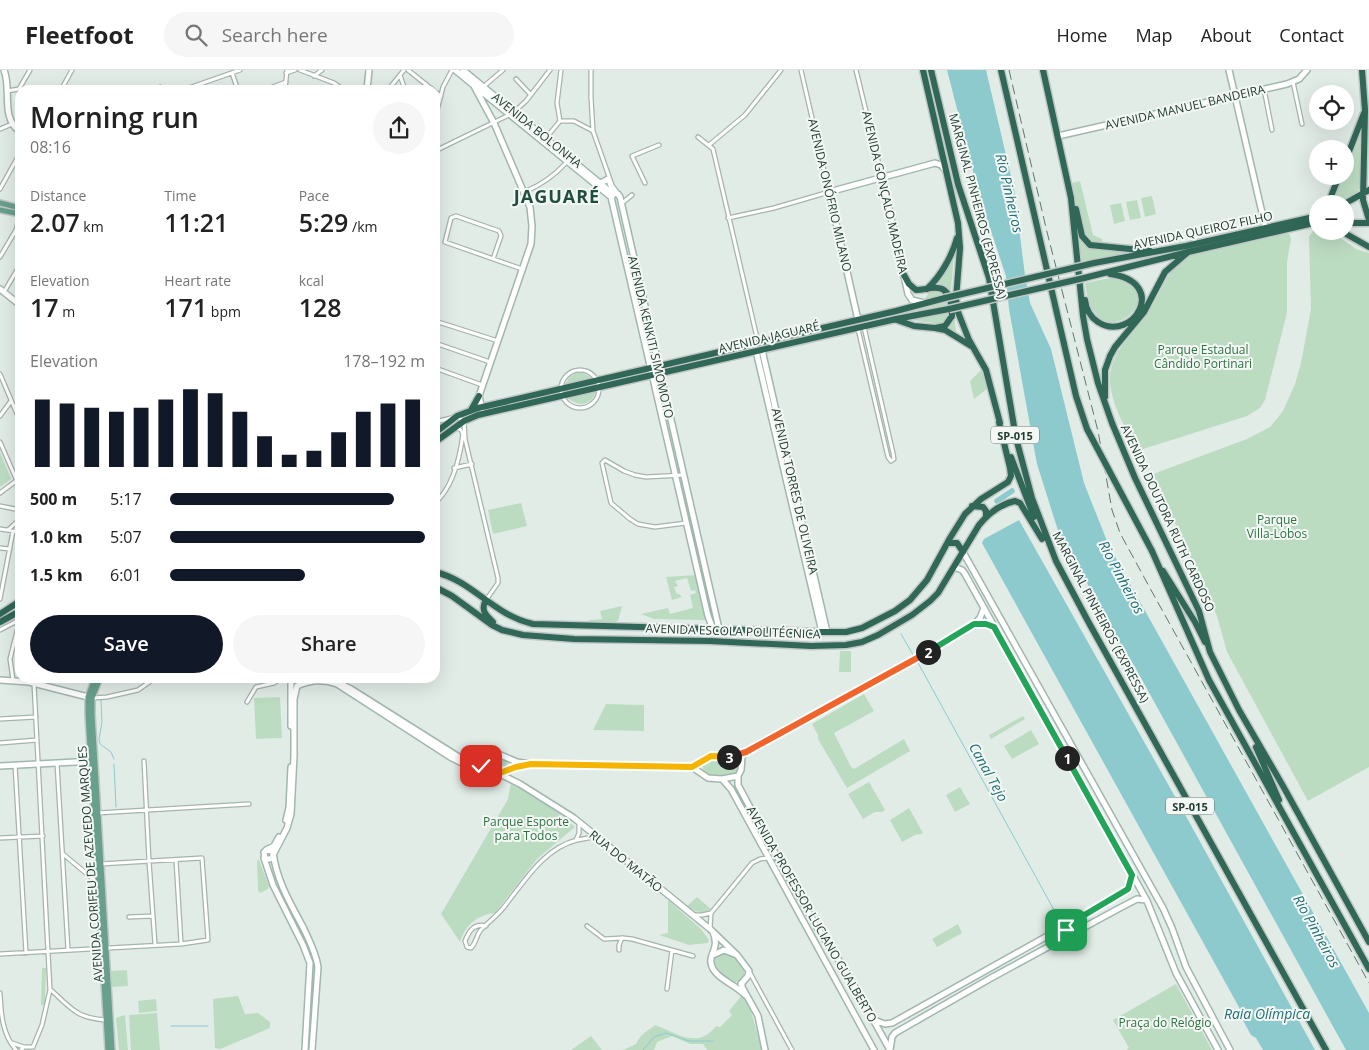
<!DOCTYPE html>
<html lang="en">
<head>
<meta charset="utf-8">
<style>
	:root { --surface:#fff; --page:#f6f6f6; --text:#222; --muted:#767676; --line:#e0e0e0; --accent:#111827 }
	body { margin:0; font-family:"Open Sans",sans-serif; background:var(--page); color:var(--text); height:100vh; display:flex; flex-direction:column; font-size:19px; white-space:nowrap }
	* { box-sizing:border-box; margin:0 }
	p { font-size:16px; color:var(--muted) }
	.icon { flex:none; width:28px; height:28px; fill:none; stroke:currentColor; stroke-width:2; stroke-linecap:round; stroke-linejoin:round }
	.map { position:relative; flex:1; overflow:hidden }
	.sheet { position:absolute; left:15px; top:15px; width:425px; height:598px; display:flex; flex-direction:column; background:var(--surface); border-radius:15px; box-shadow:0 5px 20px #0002 }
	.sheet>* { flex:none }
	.tools { position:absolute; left:1309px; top:15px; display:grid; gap:10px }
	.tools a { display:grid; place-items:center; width:45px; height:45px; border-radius:50%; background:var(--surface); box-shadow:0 5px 20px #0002; font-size:25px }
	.pin { position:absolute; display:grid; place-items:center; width:42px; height:42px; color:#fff; margin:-21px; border-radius:10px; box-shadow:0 2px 8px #0006 }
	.km { position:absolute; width:25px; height:25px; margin:-12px; border-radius:50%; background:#222; color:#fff; font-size:14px; line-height:25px; text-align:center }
	.round { display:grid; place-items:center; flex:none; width:52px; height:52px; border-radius:26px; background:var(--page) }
	.headline { display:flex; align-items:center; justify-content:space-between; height:85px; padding:0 15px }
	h1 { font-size:28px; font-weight:600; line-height:38px }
	.metrics { display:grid; grid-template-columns:repeat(3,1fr); gap:8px; height:85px; padding:5px 15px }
	.metrics div { display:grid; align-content:center }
	.metrics b { font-size:25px; font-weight:600 }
	.metrics small { font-size:14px; font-weight:400 }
	.metrics p { font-size:14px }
	.chart { height:140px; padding:10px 15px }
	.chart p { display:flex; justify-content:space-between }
	.chart svg { width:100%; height:90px; margin-top:5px; stroke:var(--accent); stroke-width:6 }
	.primary-button { display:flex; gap:10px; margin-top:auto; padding:10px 15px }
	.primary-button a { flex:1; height:58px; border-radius:30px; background:var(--accent); color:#fff; font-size:20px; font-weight:600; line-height:58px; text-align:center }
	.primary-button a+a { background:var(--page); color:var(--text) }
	ul { padding:0 15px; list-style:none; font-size:16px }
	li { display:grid; grid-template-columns:80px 60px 1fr; align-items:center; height:38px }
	li i { height:12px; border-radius:6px; background:var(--accent) }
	header { display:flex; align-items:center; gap:30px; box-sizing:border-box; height:70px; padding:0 25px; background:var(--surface); border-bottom:1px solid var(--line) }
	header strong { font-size:24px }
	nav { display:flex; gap:28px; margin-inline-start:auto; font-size:18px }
	.search { width:350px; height:45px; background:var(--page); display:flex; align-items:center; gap:12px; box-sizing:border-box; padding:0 18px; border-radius:28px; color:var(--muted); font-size:19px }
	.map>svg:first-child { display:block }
	.green { fill:#bcdcc2 }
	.water { fill:#8ccace }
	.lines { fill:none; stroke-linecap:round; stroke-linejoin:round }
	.stream { stroke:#8ccace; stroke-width:1 }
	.river { stroke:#8ccace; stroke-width:5.5 }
	.street-casing { stroke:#a5b4ad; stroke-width:5.5 }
	.secondary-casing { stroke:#a1b7ae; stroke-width:8 }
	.primary-casing { stroke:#c1c8c6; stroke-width:8 }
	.highway-casing { stroke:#c1c8c6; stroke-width:9 }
	.street { stroke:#fff; stroke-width:3 }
	.secondary { stroke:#fff; stroke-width:5 }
	.primary { stroke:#689f8d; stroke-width:5 }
	.highway { stroke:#306757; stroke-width:6 }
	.rail { stroke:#5d786e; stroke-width:1; stroke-dasharray:10 5; stroke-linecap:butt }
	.highway-bridge-casing { stroke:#c1c8c6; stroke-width:9; stroke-linecap:butt }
	.highway-bridge { stroke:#306757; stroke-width:6 }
	.split-1-casing { stroke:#fff; stroke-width:10 }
	.split-2-casing { stroke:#fff; stroke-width:10 }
	.split-3-casing { stroke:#fff; stroke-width:10 }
	.split-4-casing { stroke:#fff; stroke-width:10 }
	.split-1 { stroke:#22a559; stroke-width:6 }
	.split-2 { stroke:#22a559; stroke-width:6 }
	.split-3 { stroke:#f0652b; stroke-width:6 }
	.split-4 { stroke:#f5b400; stroke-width:6 }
	.labels { text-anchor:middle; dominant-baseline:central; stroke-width:4; stroke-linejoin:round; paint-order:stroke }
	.shield { fill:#f3f8f5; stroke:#61746d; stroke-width:1 }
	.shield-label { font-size:11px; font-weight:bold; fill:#233c33 }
	.street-label { font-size:12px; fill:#233c33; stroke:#f3f8f5 }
	.park-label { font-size:12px; fill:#2f7143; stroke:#f3f8f5 }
	.water-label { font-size:14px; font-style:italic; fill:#1f6e76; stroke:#f3f8f5 }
	.district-label { font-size:18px; font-weight:bold; letter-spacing:1px; fill:#204d3f; stroke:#f3f8f5 }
</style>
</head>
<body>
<header>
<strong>Fleetfoot</strong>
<div class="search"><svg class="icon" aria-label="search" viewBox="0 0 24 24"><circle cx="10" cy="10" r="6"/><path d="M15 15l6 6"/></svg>Search here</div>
<nav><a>Home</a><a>Map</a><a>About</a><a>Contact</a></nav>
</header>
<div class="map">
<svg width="1369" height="980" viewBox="0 0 1369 980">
	<rect width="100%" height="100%" fill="#e2ece7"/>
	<path class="green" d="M1364 54 1360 115 1356 124 1337 134H1331L1342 106H1345V98Z
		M1080 111 1093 165 1102 169V175C1097 175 1091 173 1087 169 1080 160 1075 125 1072 113Z
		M1152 126 1156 144 1145 147 1141 128Z
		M1137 130 1141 148 1130 150 1126 132Z
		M1121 133 1125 151 1114 154 1110 135Z
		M1317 159 1318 161H1331L1356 179 1369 183V697L1308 731 1227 582 1217 546 1153 404 1247 369 1270 357 1283 341 1295 314 1301 293 1311 239 1309 167 1313 161Z
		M1286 162 1290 165 1291 169 1287 192V243L1265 330 1260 338 1247 346 1137 381C1127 360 1111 335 1110 311 1109 281 1136 262 1150 239 1164 219 1168 193 1193 184 1203 180 1213 179 1223 177 1244 172 1265 167 1286 162Z
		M1079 167C1089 186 1114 176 1129 183L1082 191Z
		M954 185 951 219 956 261 935 253 911 250Z
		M1117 208C1120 210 1125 211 1128 212 1165 232 1094 291 1085 213L1105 209Z
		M982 299 988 318 974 329 970 311Z
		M577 303H583L592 308 565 315 569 307Z
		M596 322C591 335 579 338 568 328Z
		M0 382 11 409 0 417Z
		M521 433 527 456 493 464 488 440Z
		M696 505 705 547V550L654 549 641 544 668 538 670 544 693 538 690 525 696 523 695 520 691 521 687 508 675 511 678 516 674 517 677 524H679L682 527 672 530 666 507Z
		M622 536 618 551 611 553H590L589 550 602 549 600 541Z
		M840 581H851V602H839Z
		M864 624 874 641 834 663 851 697 854 699 904 669 910 681 847 718 818 669V665L812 654Z
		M280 627 282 668 256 669 254 628Z
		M606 634 644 635V661L593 660Z
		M1023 646 1025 649 991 669 989 665Z
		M1031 660 1039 674 1012 689 1004 676Z
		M496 686C504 687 510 691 507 700L496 702 489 697 490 690Z
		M729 688 738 694V701C731 710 711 709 703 701V694L710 689Z
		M511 712C535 724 555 740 575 757L537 789 495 843C477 845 465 855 460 872L441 844 508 729Z
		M869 712 885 740 882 742H875L863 749 848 724Z
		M960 717 970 734 955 742 946 725Z
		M909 738 923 763 918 765 917 764 902 772 890 750Z
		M257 790H259L269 816 268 819 260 823 258 821Z
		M697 827 711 839C703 845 695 842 687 836Z
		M668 830 701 859 709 870 708 873 689 875 659 865 668 863Z
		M958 854 962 863 937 877 932 869Z
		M725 882C738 885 752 900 740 912H731C722 906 711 899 715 887Z
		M42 898H46L45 935H41Z
		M127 900 128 916 112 917 111 901Z
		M1176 914 1212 980H1126L1129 978 1113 950Z
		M742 925 751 941 762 980H707L703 974H690L672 966 657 972 654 980H623L636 974C640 964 648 961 655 955 678 963 697 980 716 956L720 957 732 945 729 941Z
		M238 926 245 944 258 943 270 952V958L220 979 215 978 213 929Z
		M156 929 157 941 139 943 138 931Z
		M157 943 160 980H131L129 945Z
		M125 945 128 980H119L116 948Z
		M591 966 602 980H571Z"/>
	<path class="water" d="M947 0H986L1014 119 1025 205 1030 233 1051 279 1084 413 1109 476 1369 943V980H1346L1135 597 1094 530 1091 520 1060 467 1037 394 1009 239 1006 206 980 128Z
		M1019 450 1182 739 1315 980H1263L1256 968 1251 965 1240 945V939L982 473 984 469Z"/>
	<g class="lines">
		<path class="stream" d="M901 564 915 588
			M917 591 1059 849
			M101 630 102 652 99 669 100 674 111 682 114 689
			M114 694 116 737
			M171 956H208
			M643 980 654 967 666 963 689 971H713"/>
		<path class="river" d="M997 431 1012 421"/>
		<defs>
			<path id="street" d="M300 0 334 13 344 20
				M408 0 433 20
				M591 0V27L593 61 612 115 617 122
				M856 0 882 107
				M232 3 238 20
				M286 3 295 0
				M400 5 405 20
				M314 6 322 0
				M516 9 531 25
				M1293 12 1302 54
				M160 17 161 20
				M483 17 503 0
				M1264 19 1272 60
				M61 20 72 0
				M183 20 240 0
				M265 20 286 12
				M285 20 287 0
				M388 20 404 0
				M7 21 19 19 30 0
				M435 22 441 26
				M514 42 526 31 550 0
				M435 48 443 17 452 0
				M560 51 557 33 561 0
				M0 59 12 54
				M698 67 713 79 758 272
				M546 68 560 51H574L593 61
				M709 75 745 45 781 0
				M435 81 509 45
				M608 110 610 116 613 122
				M645 113 632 86 659 75
				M0 119 20 83
				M524 122C542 115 554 106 567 92
				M621 134 632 125
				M728 148 774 138 829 122 801 0
				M0 187 16 160 20 145
				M493 189 501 166 499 161 456 146 451 148 445 172 522 199
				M4 222 20 195
				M435 251 498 271
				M864 257 893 383 894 389 891 391
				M858 259 888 387 891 391
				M435 273 490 292
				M435 298 482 315
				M561 319a19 19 0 1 1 38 0a19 19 0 1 1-38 0Z
				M0 304 20 351
				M0 346 11 331
				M457 346 464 351 465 368
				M435 352 451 348
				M456 357 461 360 465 369 498 508V513L486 530
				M0 372 17 411
				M454 398 472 394
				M683 405 646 407 635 405 624 401 605 390 602 393 611 433 630 449 638 454 655 457 686 453
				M0 423 20 408
				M435 433C453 417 460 387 463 364
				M0 436 20 440
				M0 459 20 462
				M8 460 20 449
				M0 478 10 479
				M0 529 13 461
				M0 560 19 550
				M13 610 10 589 20 549
				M93 628 107 627 138 620 155 608
				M247 632 256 617 274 613 281 608
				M0 649 36 647
				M0 673 37 670
				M144 691 149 791 155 874
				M57 693 68 880
				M15 695 26 883
				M97 743 249 734
				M0 768 43 766
				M576 770 579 763V753
				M63 784 93 809 98 810
				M176 790 181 873
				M693 845H702L711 843
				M129 847 153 846
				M486 856C474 853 469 861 465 871L467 877 471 878C476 873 476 867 480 861 487 853 497 846 504 837 524 812 544 778 577 770 583 769 589 768 596 766
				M587 856 604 869 623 868 632 869 693 886
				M710 859 711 843 730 820 752 793 760 789 768 788
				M619 880V875L622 868
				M0 884 181 874 208 870 202 788 100 794
				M749 901 792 980
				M667 919 672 880
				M51 920C71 938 76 948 106 950
				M0 923C1 943 2 964 16 980
				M12 973 24 977
				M33 977 42 955 50 920 34 614
				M21 980 24 977H33"/>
			<path id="secondary" d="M4 0C12 20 0 47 20 62
				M455 0 611 127
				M463 0 613 124
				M1229 0 1266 160
				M474 16 494 53 530 137 532 156 531 174 479 326 482 339
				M367 20 369 0
				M1058 66 1287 14 1299 9 1307 0
				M882 107 908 224 912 230 924 233
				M601 113 608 109
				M611 127 615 123 618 124 620 127 719 559
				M611 127 708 546 713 559
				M0 219 20 235
				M858 250 829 122 935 93 941 95 946 101
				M762 280 827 562
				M756 281 822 562
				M963 482 1163 838 1172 858 1186 897 1230 980
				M954 497 962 500 965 504 1147 831 1176 903 1218 980
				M975 554H986L994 557
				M329 608 351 619 462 689C480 695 483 687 498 684L517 692 531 694 692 697 711 686 729 687 741 695
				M295 609 317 608
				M0 610 29 612 92 628
				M291 614V656
				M730 686 746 682 920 587 974 554 980 548 984 538
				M0 696 94 691
				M692 697 708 708 722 709 738 706 741 700 742 686 746 682
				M500 704 520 714 574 748 710 859 737 885
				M738 706V715L761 758 818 859 846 901 890 980
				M722 709 731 719 874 980
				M286 750 289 738 291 697
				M266 780 274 776 279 767
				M273 785 287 758 291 744 294 686V629L297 616C310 610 324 609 337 614L450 687 466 695 481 696 497 704 516 697 528 695
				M273 787 270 789H265L264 782 268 780 273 782C276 809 290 833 303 857 309 870 316 883 318 897L312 980
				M264 788 273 815 303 875 310 893 305 980
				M713 862C720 879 709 883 711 893 713 908 736 914 745 925
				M713 885 724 880 737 885 749 901 748 906 741 914
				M742 914V917L758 946 765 980
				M874 950 885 954 892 953 1058 860 1128 819 1132 806
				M890 980 892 967 895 963 991 908 1116 840 1137 829 1146 830"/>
			<path id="primary" d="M0 133 20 138
				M0 140 20 144
				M95 608 88 627V644L108 980
				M100 608 92 628V644L112 980"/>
			<path id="highway" d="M923 0 958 153 960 178 956 229 958 242 969 270 986 300 1000 353
				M931 0 958 114 989 208 1016 368 1032 428 1056 491 1089 553 1326 980
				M1001 0 1064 274
				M1043 0 1071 128 1083 246 1087 269 1098 313 1112 353 1135 408 1199 541 1210 582 1239 640 1283 716 1369 872
				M1362 0 1365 40 1363 130 1369 150
				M1345 92 1364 43
				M1328 134 1339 106
				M1344 134 1369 120
				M1076 139 1082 166 1090 175 1150 181
				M1345 153H1369
				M1341 161 1369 177
				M1094 193 1186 176 1318 146
				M904 205 909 214 916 220C924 220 931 217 938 218 951 219 952 235 952 246L945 256 935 258
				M1084 208 1188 182 1318 152
				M927 219C941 206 952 186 957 168
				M1085 230C1086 239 1090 247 1098 252 1133 274 1170 212 1110 204
				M897 250 914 256 935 258 945 260 971 276
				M1105 327V300L1110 286 1115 277 1144 242 1165 202 1187 183
				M471 340 479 326
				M435 363 457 346 478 338 896 241 945 228
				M435 372 464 351 478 345 896 249 949 239
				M1011 387 1034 447
				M972 436 983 437 986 441V447
				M946 475 948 473H957L963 482
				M1152 481 1209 610 1369 899
				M1163 501 1195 552 1205 572
				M435 502C473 511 493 545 533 554L821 562H846L862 558 895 541 910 530 927 510 950 468 965 444 981 429 1008 412 1011 406 1010 398 999 352
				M435 517 452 526 492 555 502 560 523 565 574 569 710 571 811 576 846 575 862 572 878 565 912 545 930 531 938 523 979 455C988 444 1001 434 1015 431L1020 433 1042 469
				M486 530C480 540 486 545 493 552
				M0 544 20 531
				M0 552 20 541
				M1256 677 1279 730"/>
		</defs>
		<use href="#street" class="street-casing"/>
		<use href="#secondary" class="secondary-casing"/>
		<use href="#primary" class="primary-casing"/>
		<use href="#highway" class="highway-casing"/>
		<use href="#street" class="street"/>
		<use href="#secondary" class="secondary"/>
		<use href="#primary" class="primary"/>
		<use href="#highway" class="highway"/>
		<path class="rail" d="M1009 0 1047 162 1098 361 1112 440 1120 463 1151 520 1369 913"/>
		<defs>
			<path id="highway-bridge" d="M945 228 1094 193
				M949 239 1084 208
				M1064 274 1076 326 1087 359 1152 481"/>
		</defs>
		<use href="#highway-bridge" class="highway-bridge-casing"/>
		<use href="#highway-bridge" class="highway-bridge"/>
	</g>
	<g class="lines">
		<defs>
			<path id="split-1" d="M1066 860V856L1128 819 1132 805 1067 688"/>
			<path id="split-2" d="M928 582 974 554H986L994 557 1067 688"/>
			<path id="split-3" d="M729 687 746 682 928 582"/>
			<path id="split-4" d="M481 696 497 704 516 697 531 694 692 697 711 686 729 687"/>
		</defs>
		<use href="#split-1" class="split-1-casing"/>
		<use href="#split-2" class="split-2-casing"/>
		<use href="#split-3" class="split-3-casing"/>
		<use href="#split-4" class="split-4-casing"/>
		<use href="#split-1" class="split-1"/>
		<use href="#split-2" class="split-2"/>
		<use href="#split-3" class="split-3"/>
		<use href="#split-4" class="split-4"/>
	</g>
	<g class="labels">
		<g class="shield">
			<rect x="991" y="356.5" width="48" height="17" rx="4"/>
			<rect x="1166" y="727.5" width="48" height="17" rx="4"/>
		</g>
		<g class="shield-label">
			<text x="1015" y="365">SP-015</text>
			<text x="1190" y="736">SP-015</text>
		</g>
		<g class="street-label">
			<text transform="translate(1185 37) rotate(-13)">AVENIDA MANUEL BANDEIRA</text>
			<text transform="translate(537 60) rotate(39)">AVENIDA BOLONHA</text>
			<text transform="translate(885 122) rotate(77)">AVENIDA GONÇALO MADEIRA</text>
			<text transform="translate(830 125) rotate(77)">AVENIDA ONÓFRIO MILANO</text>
			<text transform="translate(978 136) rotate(75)">MARGINAL PINHEIROS (EXPRESSA)</text>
			<text transform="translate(1203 160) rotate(-12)">AVENIDA QUEIROZ FILHO</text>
			<text transform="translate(651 267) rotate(77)">AVENIDA KENKITI SIMOMOTO</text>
			<text transform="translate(769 267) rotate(-13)">AVENIDA JAGUARÉ</text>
			<text transform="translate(795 421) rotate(77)">AVENIDA TORRES DE OLIVEIRA</text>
			<text transform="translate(1168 448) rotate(65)">AVENIDA DOUTORA RUTH CARDOSO</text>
			<text transform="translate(1101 547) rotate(62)">MARGINAL PINHEIROS (EXPRESSA)</text>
			<text transform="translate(733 561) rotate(2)">AVENIDA ESCOLA POLITÉCNICA</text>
			<text transform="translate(626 791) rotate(39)">RUA DO MATÃO</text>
			<text transform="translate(90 794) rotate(-94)">AVENIDA CORIFEU DE AZEVEDO MARQUES</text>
			<text transform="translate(812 844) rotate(60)">AVENIDA PROFESSOR LUCIANO GUALBERTO</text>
		</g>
		<g class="park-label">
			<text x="1203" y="279">Parque Estadual<tspan x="1203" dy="14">Cândido Portinari</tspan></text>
			<text x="1277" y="449">Parque<tspan x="1277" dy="14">Villa-Lobos</tspan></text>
			<text x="526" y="751">Parque Esporte<tspan x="526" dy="14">para Todos</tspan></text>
			<text x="1165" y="952">Praça do Relógio</text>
		</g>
		<g class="water-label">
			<text transform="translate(1010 123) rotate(77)">Rio Pinheiros</text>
			<text transform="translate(1122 507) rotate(62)">Rio Pinheiros</text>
			<text transform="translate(989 702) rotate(61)">Canal Tejo</text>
			<text transform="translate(1317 861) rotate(61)">Rio Pinheiros</text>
			<text x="1267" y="943">Raia Olímpica</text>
		</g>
		<g class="district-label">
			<text x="557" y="126">JAGUARÉ</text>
		</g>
	</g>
</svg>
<div class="tools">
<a><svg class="icon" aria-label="locate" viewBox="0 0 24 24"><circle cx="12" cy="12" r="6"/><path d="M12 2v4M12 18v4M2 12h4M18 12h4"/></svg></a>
<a>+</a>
<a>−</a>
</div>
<div class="pin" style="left:1066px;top:860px;background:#1e9e55"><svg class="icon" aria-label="arrive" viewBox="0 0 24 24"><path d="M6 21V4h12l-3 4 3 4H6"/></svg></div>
<div class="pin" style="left:481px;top:696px;background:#d93025"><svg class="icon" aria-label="check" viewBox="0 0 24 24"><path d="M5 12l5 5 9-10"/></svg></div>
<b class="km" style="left:1067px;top:688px">1</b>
<b class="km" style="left:928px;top:582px">2</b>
<b class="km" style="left:729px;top:687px">3</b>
<section class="sheet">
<div class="headline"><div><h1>Morning run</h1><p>08:16</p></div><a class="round"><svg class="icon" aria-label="share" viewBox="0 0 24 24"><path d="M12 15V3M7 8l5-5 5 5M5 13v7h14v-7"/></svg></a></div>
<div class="metrics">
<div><p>Distance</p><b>2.07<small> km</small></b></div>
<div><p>Time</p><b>11:21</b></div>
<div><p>Pace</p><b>5:29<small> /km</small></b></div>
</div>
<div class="metrics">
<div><p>Elevation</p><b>17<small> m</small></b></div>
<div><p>Heart rate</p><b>171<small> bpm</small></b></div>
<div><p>kcal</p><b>128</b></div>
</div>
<div class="chart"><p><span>Elevation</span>178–192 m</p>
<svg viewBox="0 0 160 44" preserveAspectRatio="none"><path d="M5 44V11M15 44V13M25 44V15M35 44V17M45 44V15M55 44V11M65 44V6M75 44V8M85 44V17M95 44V29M105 44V38M115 44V36M125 44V27M135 44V17M145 44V13M155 44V11"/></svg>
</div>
<ul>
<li><b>500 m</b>5:17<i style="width:88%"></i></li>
<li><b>1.0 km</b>5:07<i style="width:100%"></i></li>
<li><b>1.5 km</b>6:01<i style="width:53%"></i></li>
</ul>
<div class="primary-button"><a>Save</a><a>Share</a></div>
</section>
</div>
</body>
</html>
